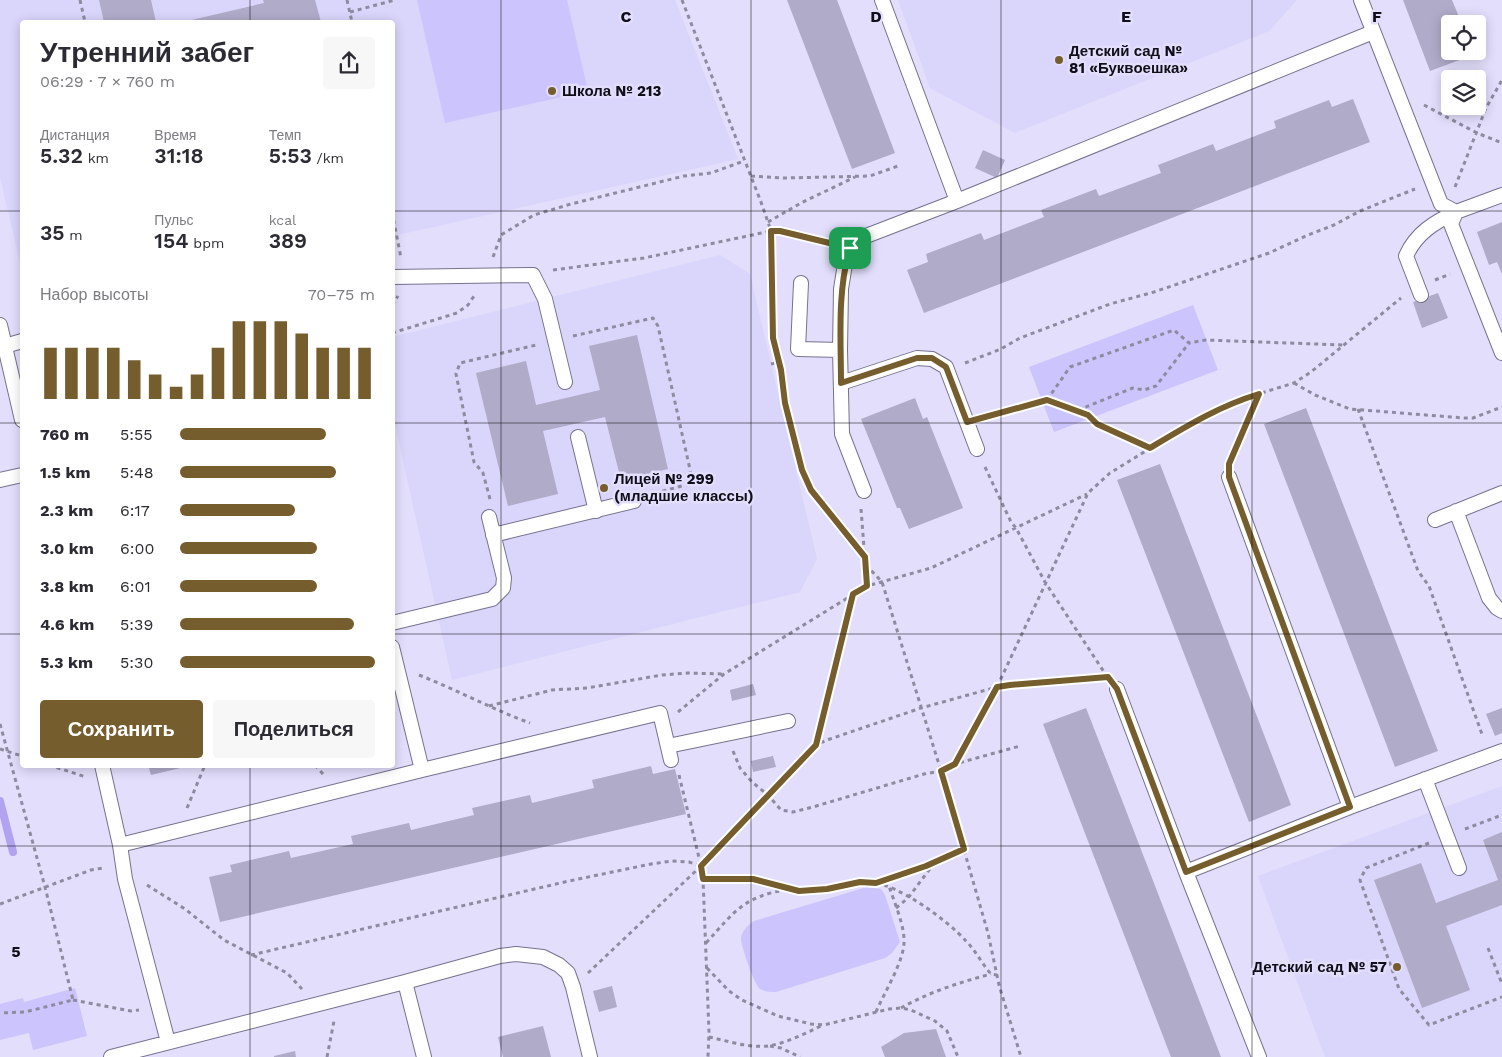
<!DOCTYPE html>
<html lang="ru">
<head>
<meta charset="utf-8">
<style>
	:root { --surface:#fff; --page:#f7f7f7; --text:#2b2b33; --muted:#7c7c81; --accent:#765d2e }
	body { margin:0; font-family:"Work Sans",sans-serif; background:var(--page); color:var(--text); height:100vh; display:flex; flex-direction:column; font-size:19px; white-space:nowrap }
	* { box-sizing:border-box; margin:0 }
	p { font-size:16px; color:var(--muted) }
	.icon { flex:none; width:28px; height:28px; fill:none; stroke:currentColor; stroke-width:2; stroke-linecap:round; stroke-linejoin:round }
	.map { position:relative; flex:1; overflow:hidden }
	.panel { position:absolute; left:20px; top:20px; width:375px; height:748px; display:flex; flex-direction:column; background:var(--surface); border-radius:5px; box-shadow:0 2px 12px #0003 }
	.panel>* { flex:none }
	.tools { position:absolute; left:1441px; top:15px; display:grid; gap:10px }
	.tools a { display:grid; place-items:center; width:45px; height:45px; border-radius:5px; background:var(--surface); box-shadow:0 2px 12px #0003; font-size:25px }
	.pin { position:absolute; display:grid; place-items:center; width:42px; height:42px; color:#fff; margin:-21px; border-radius:10px; box-shadow:0 2px 8px #0006 }
	.round { display:grid; place-items:center; flex:none; width:52px; height:52px; border-radius:5px; background:var(--page) }
	.head { display:flex; align-items:center; justify-content:space-between; height:85px; padding:0 20px }
	h1 { font-size:28px; font-weight:600; line-height:38px }
	.stats { display:grid; grid-template-columns:repeat(3,1fr); gap:8px; height:85px; padding:5px 20px }
	.stats div { display:grid; align-content:center }
	.stats b { font-size:21px; font-weight:600 }
	.stats small { font-size:14px; font-weight:400 }
	.stats p { font-size:14px }
	.chart { height:140px; padding:10px 20px }
	.chart p { display:flex; justify-content:space-between }
	.chart svg { width:100%; height:90px; margin-top:5px; stroke:var(--accent); stroke-width:6 }
	.primary-button { display:flex; gap:10px; margin-top:auto; padding:10px 20px }
	.primary-button a { flex:1; height:58px; border-radius:5px; background:var(--accent); color:#fff; font-size:20px; font-weight:600; line-height:58px; text-align:center }
	.primary-button a+a { background:var(--page); color:var(--text) }
	ul { padding:0 20px; list-style:none; font-size:16px }
	li { display:grid; grid-template-columns:80px 60px 1fr; align-items:center; height:38px }
	li i { height:12px; border-radius:6px; background:var(--accent) }
	.map>svg:first-child { display:block }
	.built { fill:#dad5fb }
	.green { fill:#ccc4fc }
	.lines { fill:none; stroke-linecap:round; stroke-linejoin:round }
	.stream { stroke:#b1a3f0; stroke-width:8 }
	.building { fill:#afabc9 }
	.lane-casing { stroke:#76728e; stroke-width:16 }
	.path { stroke:#8e8ba1; stroke-width:3; stroke-dasharray:4 4; stroke-linecap:butt }
	.lane { stroke:#fff; stroke-width:14 }
	.route-casing { stroke:#fff; stroke-width:10 }
	.route { stroke:#765d2e; stroke-width:6 }
	.grid { fill:none; stroke:#100e18; stroke-width:1; stroke-opacity:0.55 }
	.poi-dot { fill:#765d2e; stroke:#e2defc; stroke-width:2 }
	.labels { text-anchor:middle; dominant-baseline:central; stroke-width:5; stroke-linejoin:round; paint-order:stroke }
	.poi-label { font-size:15px; font-weight:bold; fill:#100e18; stroke:#e2defc; text-anchor:start }
	.grid-label { font-size:16px; text-anchor:middle; font-weight:bold; fill:#100e18; stroke:#e2defc; stroke-width:5; stroke-linejoin:round; paint-order:stroke }
</style>
</head>
<body>
<div class="map">
<svg width="1502" height="1057" viewBox="0 0 1502 1057">
	<rect width="100%" height="100%" fill="#e2defc"/>
	<path class="built" d="M0 0H675L738 159 393 236 392 22H22V271L0 177Z
		M898 0H1297L1269 31 1015 133 930 88Z
		M720 255 750 274 817 559 800 592 452 680 393 416 392 337Z
		M1502 786V1057H1325L1258 876Z"/>
	<path class="green" d="M417 0H567L588 91 445 123Z
		M1193 305 1218 370 1054 432 1029 367Z
		M867 887 881 889 885 895 900 942 892 953 885 958 776 992C771 992 765 992 760 989 754 984 740 944 741 937 743 930 748 925 754 921Z
		M75 988 87 1036 33 1050 29 1033 0 1040V1004L23 998 24 1002Z"/>
	<g class="lines">
		<path class="stream" d="M0 801 13 852"/>
	</g>
	<path class="building" d="M99 0H151L156 22H104Z
		M263 0H315L321 22H183L264 3Z
		M787 0H837L895 153 852 169Z
		M1403 0H1452L1462 24H1450V51H1472L1473 55 1430 71Z
		M1353 99 1370 142 924 313 907 270 928 262 926 254 981 233 984 240 1044 217 1041 210 1096 189 1099 196 1161 173 1158 165 1213 144 1216 151 1276 128 1274 121 1329 100 1332 107Z
		M983 150 1005 160 997 178 975 168Z
		M1502 222V274L1497 262 1489 265 1477 232Z
		M1438 293 1448 318 1422 328 1413 302Z
		M637 335 668 469 621 480 605 417 543 431 558 494 508 506 476 373 526 361 536 405 600 390 589 346Z
		M915 398 923 419 927 417 963 508 909 529 900 508H897L861 419Z
		M1306 408 1438 751 1395 767 1264 424Z
		M1160 464 1291 805 1249 822 1117 480Z
		M753 684 756 695 732 701 730 690Z
		M1086 708 1120 795 1221 1057H1171L1043 724Z
		M1502 708V733L1495 736 1486 714Z
		M773 756 776 767 753 772 751 761Z
		M148 765H189V766L151 775Z
		M651 766 653 774 675 769 686 814 220 922 209 877 232 872 230 865 289 851 291 858 353 844 351 836 409 823 411 830 474 815 472 808 530 795 532 803 594 788 592 780Z
		M1502 832V905L1446 926 1470 990 1422 1008 1374 880 1421 863 1436 903 1498 880 1483 840Z
		M612 986 617 1007 599 1012 593 991Z
		M543 1026 551 1057H503L498 1037Z
		M936 1029 946 1057H885L881 1047 904 1033Z
		M295 1051 296 1057H274V1056Z"/>
	<g class="lines">
		<defs>
			<path id="lane" d="M882 0 957 201 1373 32
				M1361 0 1441 204 1456 212 1502 195
				M1456 212 1451 224 1502 353
				M392 277 533 275 545 299 565 382
				M801 283 798 349 840 350
				M1421 295 1406 256C1416 233 1435 222 1456 212
				M0 325 22 420
				M5 346 22 341
				M841 383 917 358 932 359 946 367 977 449
				M578 437 596 511
				M1229 477 1350 807
				M0 480 22 475
				M864 491 842 434 840 350 841 289 845 264 849 248 866 236 957 201
				M1456 511 1489 598 1497 608 1502 611
				M1435 520 1502 493
				M493 535 634 501
				M392 623 492 599 503 588 504 578 489 517
				M392 647 422 770
				M1117 689 1186 872
				M668 746 788 721
				M102 765 120 845 125 879 168 1042
				M1425 779 1459 868
				M120 845 422 770 660 713 671 760
				M405 982 500 956 516 954 543 957 559 965 568 973 573 987 590 1057
				M111 1057 405 982 424 1057
				M1259 1057 1186 872 1350 807 1502 751"/>
		</defs>
		<use href="#lane" class="lane-casing"/>
		<path class="path" d="M80 0 85 22
			M347 0 352 22
			M682 0 761 202 771 231 773 338 781 370 785 403 802 470 811 490 865 557
			M350 12 395 0
			M1424 105 1477 133 1502 143
			M751 176 785 178 870 176 898 166
			M1455 187 1486 108 1502 80
			M392 212 401 258
			M768 222 801 203 855 177
			M493 257 501 235 534 215 571 204 684 176 711 173 744 161
			M553 270 644 258 771 231H780L831 244
			M1435 280 1450 274
			M392 305 398 296
			M392 333 457 313 468 305 474 296
			M573 336 653 318 658 326 693 483 652 494
			M965 363 1001 349 1020 338 1110 304 1154 292 1269 253 1308 235 1334 225 1360 211 1415 189
			M771 364 780 362
			M1294 383 1315 395 1350 409 1464 418H1473L1502 407
			M1047 400 1070 367 1174 330 1189 343 1206 340 1343 345
			M1358 409 1418 571 1429 586 1483 737
			M1078 410 1133 388 1144 390 1156 386 1189 343
			M985 417 1047 400 1088 415 1097 424 1150 448
			M1231 460 1258 394
			M985 467 1011 522 1016 528 1045 582 1106 675
			M490 499 483 473 474 462 456 374 460 363 536 345
			M861 509 867 586
			M866 565 882 582 942 774 988 933 999 985 1021 1057
			M419 675C457 690 492 709 530 723
			M489 706 552 690 587 688 662 675 688 673 723 674
			M678 712 724 674 867 586 931 568 1087 494
			M0 724 45 887 73 1000 25 1012 0 1013
			M815 745 853 594
			M0 749 22 756
			M733 751 740 768 752 782 768 795 781 810 793 812 813 807 924 774 941 771 955 764 1020 746
			M955 764 997 687 1088 493 1110 473 1188 425 1216 410 1245 398 1294 383 1311 372 1401 298
			M49 765 86 777
			M315 765 323 774
			M679 775 701 866
			M187 808 205 765
			M1465 829 1502 815
			M1429 843 1366 868 1360 880 1399 989 1429 1025 1502 997
			M703 879C719 879 737 877 753 879 769 882 785 891 801 891 824 891 847 881 870 882 898 884 947 920 966 941 976 951 982 964 991 974L997 975
			M876 883 926 865 964 849
			M147 885 185 909 224 940 287 973 302 989
			M0 904 91 870 103 868
			M896 908 908 898 935 862
			M706 943C736 910 743 897 789 889
			M1488 948 1502 984
			M251 955 569 881 651 864 672 861 689 862 701 866 703 879 709 1032 708 1057
			M707 968 729 991 742 1000 778 1016 811 1024 824 1025 889 1009 901 1008 911 1010 935 1021 947 1031 958 1057
			M588 973 701 866 815 745 830 739 921 708 997 687 1103 678
			M73 1000 131 1011 139 1010
			M901 1008C929 992 961 982 991 974
			M876 1012C884 993 903 963 904 943 905 926 894 902 889 886
			M709 1037C728 1041 748 1048 768 1046 787 1043 806 1033 823 1025
			M770 1046 781 1048 800 1057
			M327 1057 334 1021"/>
		<use href="#lane" class="lane"/>
	</g>
	<g class="lines">
		<defs>
			<path id="route" d="M771 231H780L850 248C837 292 841 338 841 383L917 358H932L946 367 967 422 1047 400 1088 415 1097 424 1150 448C1185 427 1219 406 1259 394L1229 464V477L1350 807 1186 872 1117 689 1108 677 1010 685 997 687 955 764 941 771 964 849 926 866 876 883 860 882 827 889 799 891 753 879H703L701 866 816 745 853 594 867 586 865 557 811 490 802 470 785 403 781 370 773 338Z"/>
		</defs>
		<use href="#route" class="route-casing"/>
		<use href="#route" class="route"/>
	</g>
	<path class="grid" d="M250 0V22M501 0V1057M751 0V1057M1001 0V1057M1252 0V1057M0 211H22M392 211H1502M0 423H22M392 423H1502M0 634H22M392 634H1502M250 765V1057M0 846H1502"/>
	<g class="poi-dot">
		<circle cx="1059" cy="60" r="5"/>
		<circle cx="552" cy="91" r="5"/>
		<circle cx="604" cy="488" r="5"/>
		<circle cx="1397" cy="967" r="5"/>
	</g>
	<g class="labels">
		<g class="poi-label">
			<text x="1069" y="51">Детский сад №<tspan x="1069" dy="17">81 «Буквоешка»</tspan></text>
			<text x="562" y="91">Школа № 213</text>
			<text x="614" y="479">Лицей № 299<tspan x="614" dy="17">(младшие классы)</tspan></text>
			<text x="1387" y="967" text-anchor="end">Детский сад № 57</text>
		</g>
	</g>
	<g class="grid-label">
		<text x="626" y="22">C</text>
		<text x="876" y="22">D</text>
		<text x="1126" y="22">E</text>
		<text x="1377" y="22">F</text>
		<text x="16" y="957">5</text>
	</g>
</svg>
<div class="tools">
<a><svg class="icon" aria-label="locate" viewBox="0 0 24 24"><circle cx="12" cy="12" r="6"/><path d="M12 2v4M12 18v4M2 12h4M18 12h4"/></svg></a>
<a><svg class="icon" aria-label="layers" viewBox="0 0 24 24"><path d="M12 4l9 5-9 5-9-5zM3 14l9 5 9-5"/></svg></a>
</div>
<div class="pin" style="left:850px;top:248px;background:#1e9e55"><svg class="icon" aria-label="arrive" viewBox="0 0 24 24"><path d="M6 21V4h12l-3 4 3 4H6"/></svg></div>
<section class="panel">
<div class="head"><div><h1>Утренний забег</h1><p>06:29 · 7 × 760 m</p></div><a class="round"><svg class="icon" aria-label="share" viewBox="0 0 24 24"><path d="M12 15V3M7 8l5-5 5 5M5 13v7h14v-7"/></svg></a></div>
<div class="stats">
<div><p>Дистанция</p><b>5.32<small> km</small></b></div>
<div><p>Время</p><b>31:18</b></div>
<div><p>Темп</p><b>5:53<small> /km</small></b></div>
</div>
<div class="stats">
<div><b>35<small> m</small></b></div>
<div><p>Пульс</p><b>154<small> bpm</small></b></div>
<div><p>kcal</p><b>389</b></div>
</div>
<div class="chart"><p><span>Набор высоты</span>70–75 m</p>
<svg viewBox="0 0 160 44" preserveAspectRatio="none"><path d="M5 44V19M15 44V19M25 44V19M35 44V19M45 44V25M55 44V32M65 44V38M75 44V32M85 44V19M95 44V6M105 44V6M115 44V6M125 44V12M135 44V19M145 44V19M155 44V19"/></svg>
</div>
<ul>
<li><b>760 m</b>5:55<i style="width:75%"></i></li>
<li><b>1.5 km</b>5:48<i style="width:80%"></i></li>
<li><b>2.3 km</b>6:17<i style="width:59%"></i></li>
<li><b>3.0 km</b>6:00<i style="width:70%"></i></li>
<li><b>3.8 km</b>6:01<i style="width:70%"></i></li>
<li><b>4.6 km</b>5:39<i style="width:89%"></i></li>
<li><b>5.3 km</b>5:30<i style="width:100%"></i></li>
</ul>
<div class="primary-button"><a>Сохранить</a><a>Поделиться</a></div>
</section>
</div>
</body>
</html>
